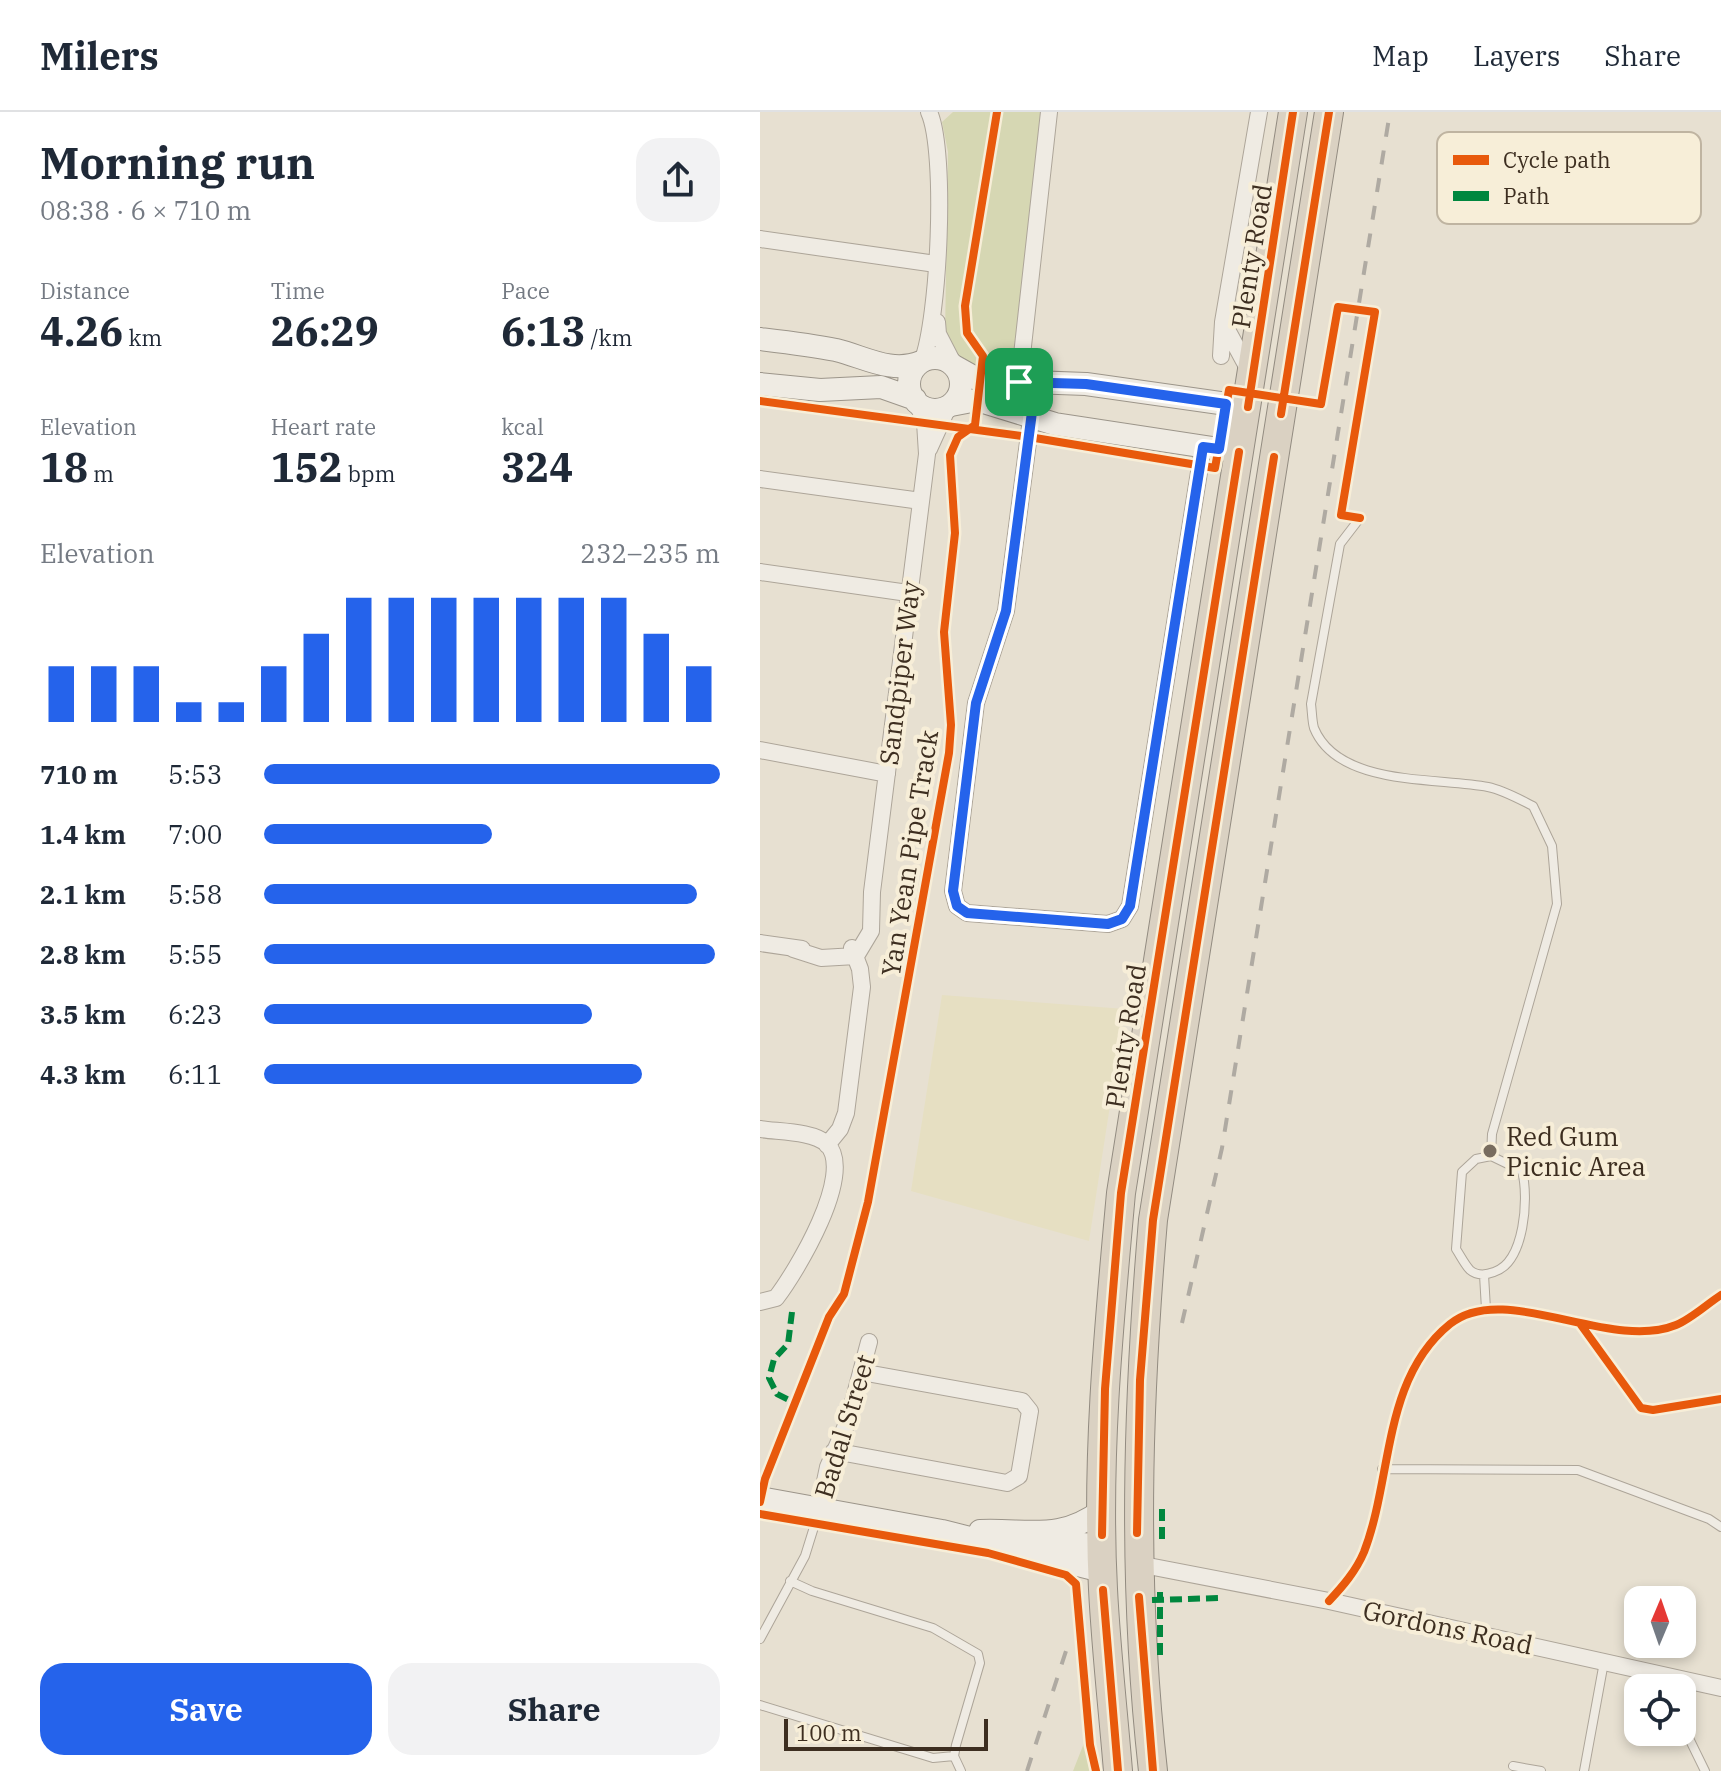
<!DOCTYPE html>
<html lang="en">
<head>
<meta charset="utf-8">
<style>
	:root { --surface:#fff; --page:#f2f2f3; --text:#1f2937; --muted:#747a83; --line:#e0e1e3; --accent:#2563eb }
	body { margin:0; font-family:"IBM Plex Serif",serif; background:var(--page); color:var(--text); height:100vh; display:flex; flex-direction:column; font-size:30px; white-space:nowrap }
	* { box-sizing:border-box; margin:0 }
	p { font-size:26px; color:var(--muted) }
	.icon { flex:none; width:44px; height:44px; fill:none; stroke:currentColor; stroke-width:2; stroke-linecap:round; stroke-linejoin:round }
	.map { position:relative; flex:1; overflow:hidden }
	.details { display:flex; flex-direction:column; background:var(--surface); width:760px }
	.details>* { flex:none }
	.needle { width:52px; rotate:2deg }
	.controls { position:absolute; left:864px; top:1474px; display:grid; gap:16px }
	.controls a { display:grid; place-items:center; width:72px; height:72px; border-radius:16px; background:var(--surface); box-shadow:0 4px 12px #0003; font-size:40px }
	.scale { position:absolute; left:24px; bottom:20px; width:204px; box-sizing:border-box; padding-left:8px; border:4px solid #3d2e20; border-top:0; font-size:22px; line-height:28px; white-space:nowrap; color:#3d2e20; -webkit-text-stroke:6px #f7eed8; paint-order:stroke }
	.pin { position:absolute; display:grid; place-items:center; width:68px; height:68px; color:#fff; margin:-34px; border-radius:16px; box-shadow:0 4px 12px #0006 }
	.round { display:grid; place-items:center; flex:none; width:84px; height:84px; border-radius:24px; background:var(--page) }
	.summary { display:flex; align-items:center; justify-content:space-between; height:136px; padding:0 40px }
	h1 { font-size:44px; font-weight:700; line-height:60px }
	.metrics { display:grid; grid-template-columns:repeat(3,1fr); gap:12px; height:136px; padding:8px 40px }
	.metrics div { display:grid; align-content:center }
	.metrics b { font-size:40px; font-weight:700 }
	.metrics small { font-size:22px; font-weight:400 }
	.metrics p { font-size:22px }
	.chart { height:224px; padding:16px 40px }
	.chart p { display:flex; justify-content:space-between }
	.chart svg { width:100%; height:144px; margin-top:8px; stroke:var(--accent); stroke-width:6 }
	.action { display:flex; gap:16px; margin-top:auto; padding:16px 40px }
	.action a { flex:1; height:92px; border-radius:24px; background:var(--accent); color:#fff; font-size:32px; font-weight:700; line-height:92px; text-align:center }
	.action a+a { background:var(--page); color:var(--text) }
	ul { padding:0 40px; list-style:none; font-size:26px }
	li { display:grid; grid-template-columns:128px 96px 1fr; align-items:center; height:60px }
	li i { height:20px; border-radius:10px; background:var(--accent) }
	header { display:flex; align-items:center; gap:48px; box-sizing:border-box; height:112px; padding:0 40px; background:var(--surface); border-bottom:2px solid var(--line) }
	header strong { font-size:38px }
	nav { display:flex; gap:44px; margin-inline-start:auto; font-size:28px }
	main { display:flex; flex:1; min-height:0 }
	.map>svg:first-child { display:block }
	.farmland { fill:#e6dfc2 }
	.green { fill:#d6d7b3 }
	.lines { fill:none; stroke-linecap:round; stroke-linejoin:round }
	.lane-casing { stroke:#ada599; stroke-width:10 }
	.street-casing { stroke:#ada599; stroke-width:18 }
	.secondary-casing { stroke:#9c958a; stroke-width:24 }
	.highway-casing { stroke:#928b80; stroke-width:30 }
	.lane { stroke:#efebe3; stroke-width:8 }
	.street { stroke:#efebe3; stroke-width:16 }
	.secondary { stroke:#efebe3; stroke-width:22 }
	.highway { stroke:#dad1c2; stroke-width:28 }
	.rail { stroke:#afaaa2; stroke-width:4; stroke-dasharray:14 14; stroke-linecap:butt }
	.quiet { stroke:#00873e; stroke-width:6; stroke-dasharray:12 6; stroke-linecap:butt }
	.cycleway-casing { stroke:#f7eed8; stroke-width:13 }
	.cycleway { stroke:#e8590c; stroke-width:8 }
	.route-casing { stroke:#fff; stroke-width:16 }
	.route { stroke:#2563eb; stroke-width:10 }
	.poi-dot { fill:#786c5e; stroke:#f7eed8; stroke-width:3 }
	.labels { text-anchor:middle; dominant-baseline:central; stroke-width:8; stroke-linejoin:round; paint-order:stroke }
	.street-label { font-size:26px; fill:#3d2e20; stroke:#f7eed8 }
	.poi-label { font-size:26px; fill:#3d2e20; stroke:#f7eed8; text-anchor:start }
	.key { fill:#f7eed8; stroke:#bfb4a1; stroke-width:2 }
	.key-label { font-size:22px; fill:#3d2e20 }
</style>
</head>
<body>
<header>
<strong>Milers</strong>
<nav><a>Map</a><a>Layers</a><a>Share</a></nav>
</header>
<main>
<section class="details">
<div class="summary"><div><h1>Morning run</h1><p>08:38 · 6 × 710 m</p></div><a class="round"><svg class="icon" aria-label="share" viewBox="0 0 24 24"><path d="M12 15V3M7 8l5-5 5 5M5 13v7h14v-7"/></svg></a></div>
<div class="metrics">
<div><p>Distance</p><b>4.26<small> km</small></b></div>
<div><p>Time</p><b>26:29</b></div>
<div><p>Pace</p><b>6:13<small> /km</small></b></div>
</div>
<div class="metrics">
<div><p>Elevation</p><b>18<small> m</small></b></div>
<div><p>Heart rate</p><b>152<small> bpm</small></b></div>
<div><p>kcal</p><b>324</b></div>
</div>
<div class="chart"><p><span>Elevation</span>232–235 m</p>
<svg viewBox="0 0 160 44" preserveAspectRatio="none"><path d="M5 44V27M15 44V27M25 44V27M35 44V38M45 44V38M55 44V27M65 44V17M75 44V6M85 44V6M95 44V6M105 44V6M115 44V6M125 44V6M135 44V6M145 44V17M155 44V27"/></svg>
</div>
<ul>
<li><b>710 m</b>5:53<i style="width:100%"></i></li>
<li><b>1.4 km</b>7:00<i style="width:50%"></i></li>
<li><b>2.1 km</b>5:58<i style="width:95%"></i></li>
<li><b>2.8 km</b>5:55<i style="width:99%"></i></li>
<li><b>3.5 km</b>6:23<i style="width:72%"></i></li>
<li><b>4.3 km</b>6:11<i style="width:83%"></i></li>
</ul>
<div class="action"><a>Save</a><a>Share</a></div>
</section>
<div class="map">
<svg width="961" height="1659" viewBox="0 0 961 1659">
	<rect width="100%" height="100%" fill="#e7e0d1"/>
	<path class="farmland" d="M182 883 365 897 329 1129 151 1079Z"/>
	<path class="green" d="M193 0H283L254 246 249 258 238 264 202 251 185 224 188 40 182 10Z
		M333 1625 339 1659H313L326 1626Z"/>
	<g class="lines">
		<defs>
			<path id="lane" d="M600 406 580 432 551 592C552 599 552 609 554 616 578 675 677 665 728 675 743 678 759 687 773 694L792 734 797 792 732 1022 731 1044
				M731 1044 762 1059C769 1085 765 1150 734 1160 726 1163 717 1164 710 1158 705 1153 700 1143 696 1137L702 1060 716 1047Z
				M724 1163 726 1197
				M622 1357 818 1358 949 1407 961 1415
				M30 1469 52 1479 173 1516 218 1542 220 1551 196 1633 194 1644 201 1659
				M569 1489C583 1473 597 1459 604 1439 632 1365 622 1265 690 1211 745 1168 849 1240 916 1213 931 1207 947 1192 961 1183
				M0 1527 45 1444 59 1399
				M0 1593 173 1646 194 1644
				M922 1612 945 1659
				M753 1654 781 1659
				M824 1659 844 1550"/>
			<path id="street" d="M0 127 176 152
				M177 210 178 222 194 253
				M464 212 491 262
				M461 244 463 210 499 0
				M162 250C179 208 187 40 169 0
				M259 270 289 0
				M271 307 246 499 216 591 193 779 197 794 207 801 348 812 362 807 370 794 443 335
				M169 337 189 293
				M0 367 161 389
				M0 460 148 481
				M0 638 127 662
				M0 831 42 837
				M33 837 61 846 96 844 111 819 112 780 167 342 165 310 156 289
				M0 1017C18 1020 53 1019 67 1032 96 1061 36 1160 16 1186L0 1190
				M67 1033 80 1017 86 1001 102 875 100 857 92 836
				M74 1339 247 1371 259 1364 270 1299 262 1289 101 1260
				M59 1398 68 1355 88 1309 109 1230
				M378 1452 569 1489 961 1576"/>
			<path id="secondary" d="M0 227C25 230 51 233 76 238 105 245 131 262 161 250
				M149 272a26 26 0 1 1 52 0a26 26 0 1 1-52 0Z
				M194 254 219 268 326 272 488 295
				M0 272 60 278 121 275 155 287
				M191 293 217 288 295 312 479 340
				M0 1386 182 1419 342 1459
				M220 1419C269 1417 300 1430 342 1398
				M270 1427 342 1434"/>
			<path id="highway" d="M358 1659C353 1598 346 1537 343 1477 336 1345 349 1212 361 1081L533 0
				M393 1659C372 1471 377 1297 393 1108L569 0"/>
		</defs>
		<use href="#lane" class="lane-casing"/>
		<use href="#street" class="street-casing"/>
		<use href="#secondary" class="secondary-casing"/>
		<use href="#highway" class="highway-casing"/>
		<use href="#lane" class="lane"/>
		<use href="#street" class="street"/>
		<use href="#secondary" class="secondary"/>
		<use href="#highway" class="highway"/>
		<path class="rail" d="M422 1211 462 1036 630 0
			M267 1659 306 1539"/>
		<path class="quiet" d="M32 1200 28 1232 14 1247 9 1266 17 1282 35 1291
			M402 1397V1433
			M392 1488 461 1486
			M400 1543V1480"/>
		<defs>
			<path id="cycleway" d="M0 289 269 325 455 356 469 278 561 292 578 195 615 200 581 403 600 406
				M488 295 533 0
				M521 302 569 0
				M821 1213 881 1296 893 1298 961 1287
				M0 1390 5 1367 69 1205 84 1182 108 1090 189 641 191 613 184 520 195 421 190 343 198 325 215 313 223 244 207 221 205 194 237 0
				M0 1402 228 1441 306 1463 316 1472 330 1633 336 1659
				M377 1421 380 1268 393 1108 514 345
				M342 1423 345 1277 361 1081 479 340
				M343 1478 358 1659
				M379 1485 393 1659
				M569 1489C583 1474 596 1459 604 1440 633 1365 622 1267 690 1212 744 1168 849 1240 916 1213 931 1207 947 1192 961 1183"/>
		</defs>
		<use href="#cycleway" class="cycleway-casing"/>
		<use href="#cycleway" class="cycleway"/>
	</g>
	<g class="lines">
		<defs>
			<path id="route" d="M259 270 326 272 466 292 459 337 443 335 370 794 362 807 348 812 207 801 197 794 193 779 216 591 246 499 272 300Z"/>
		</defs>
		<use href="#route" class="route-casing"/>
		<use href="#route" class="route"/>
	</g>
	<circle class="poi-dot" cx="730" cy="1039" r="8"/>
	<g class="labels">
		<g class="street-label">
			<text transform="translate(491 144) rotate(-81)">Plenty Road</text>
			<text transform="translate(139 561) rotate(-83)">Sandpiper Way</text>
			<text transform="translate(149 741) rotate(-81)">Yan Yean Pipe Track</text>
			<text transform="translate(365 924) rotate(-81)">Plenty Road</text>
			<text transform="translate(84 1314) rotate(-73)">Badal Street</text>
			<text transform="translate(688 1515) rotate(12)">Gordons Road</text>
		</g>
		<g class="poi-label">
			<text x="746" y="1024">Red Gum<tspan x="746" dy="30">Picnic Area</tspan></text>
		</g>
	</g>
	<rect x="677" y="20" width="264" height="92" rx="12" class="key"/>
	<rect x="693" y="43" width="36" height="10" fill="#e8590c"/>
	<rect x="693" y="79" width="36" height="10" fill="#00873e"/>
	<g class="key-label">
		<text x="743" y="56">Cycle path</text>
		<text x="743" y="92">Path</text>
	</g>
</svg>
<div class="controls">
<a><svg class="needle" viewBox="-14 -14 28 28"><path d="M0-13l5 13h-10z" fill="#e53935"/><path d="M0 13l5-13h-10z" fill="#747a83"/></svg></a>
<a><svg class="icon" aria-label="locate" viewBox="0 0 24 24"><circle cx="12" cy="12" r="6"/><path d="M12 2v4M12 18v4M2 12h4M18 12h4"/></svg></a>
</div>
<div class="scale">100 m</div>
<div class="pin" style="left:259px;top:270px;background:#1e9e55"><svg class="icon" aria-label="arrive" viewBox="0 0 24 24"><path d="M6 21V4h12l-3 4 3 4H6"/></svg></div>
</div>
</main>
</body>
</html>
